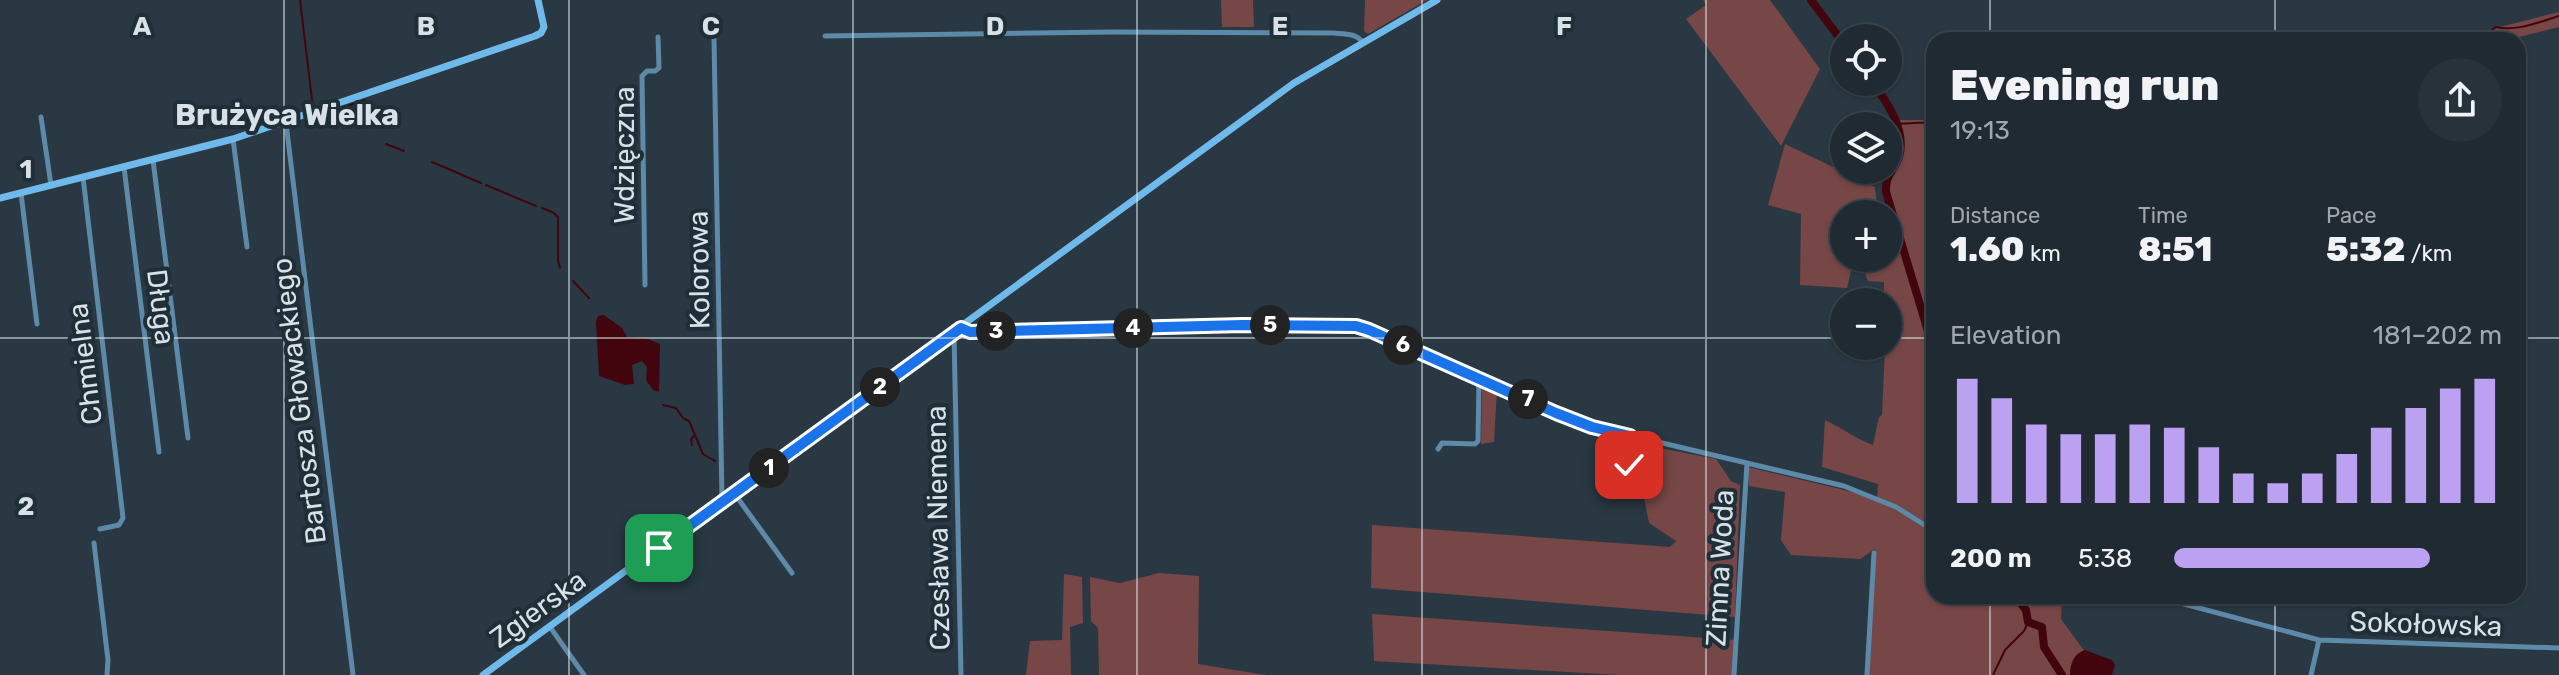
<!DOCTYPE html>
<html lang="en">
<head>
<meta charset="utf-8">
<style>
	:root { --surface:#1f2a32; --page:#27323a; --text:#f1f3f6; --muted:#a1a7ac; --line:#3c464d; --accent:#bca0f2 }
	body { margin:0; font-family:Rubik,sans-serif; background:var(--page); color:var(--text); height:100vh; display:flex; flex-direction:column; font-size:30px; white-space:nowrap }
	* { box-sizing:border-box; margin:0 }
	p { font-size:26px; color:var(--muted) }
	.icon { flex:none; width:44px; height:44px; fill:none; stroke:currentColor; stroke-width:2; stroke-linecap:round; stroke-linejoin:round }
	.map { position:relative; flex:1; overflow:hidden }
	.panel { position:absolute; left:1926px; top:32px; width:600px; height:572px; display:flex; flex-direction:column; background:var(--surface); border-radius:24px; box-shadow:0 2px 6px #0004,0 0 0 2px var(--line) }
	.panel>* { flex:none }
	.buttons { position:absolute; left:1830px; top:24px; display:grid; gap:16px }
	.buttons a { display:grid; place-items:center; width:72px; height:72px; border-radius:50%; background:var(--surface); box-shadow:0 2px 6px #0004,0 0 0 2px var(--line); font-size:40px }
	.pin { position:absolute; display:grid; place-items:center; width:68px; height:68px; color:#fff; margin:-34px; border-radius:16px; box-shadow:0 4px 12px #0006 }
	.km { position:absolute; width:40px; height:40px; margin:-20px; border-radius:50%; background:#222; color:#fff; font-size:22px; line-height:40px; text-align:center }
	.round { display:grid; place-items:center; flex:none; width:84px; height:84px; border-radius:42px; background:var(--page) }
	.overview { display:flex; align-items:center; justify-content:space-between; height:136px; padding:0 24px }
	h1 { font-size:44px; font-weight:800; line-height:60px }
	.metrics { display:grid; grid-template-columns:repeat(3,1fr); gap:12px; height:136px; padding:8px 24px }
	.metrics div { display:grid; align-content:center }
	.metrics b { font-size:34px; font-weight:800 }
	.metrics small { font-size:22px; font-weight:400 }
	.metrics p { font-size:22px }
	.chart { height:224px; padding:16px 24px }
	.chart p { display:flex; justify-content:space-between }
	.chart svg { width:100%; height:144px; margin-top:8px; stroke:var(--accent); stroke-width:6 }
	ul { padding:0 24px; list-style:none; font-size:26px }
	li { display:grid; grid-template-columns:128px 96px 1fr; align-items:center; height:60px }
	li i { height:20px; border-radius:10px; background:var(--accent) }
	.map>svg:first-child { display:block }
	.green { fill:#764746 }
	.water { fill:#42050d }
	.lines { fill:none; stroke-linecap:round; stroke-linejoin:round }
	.stream { stroke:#42050d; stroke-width:2 }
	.river { stroke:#42050d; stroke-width:8 }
	.street { stroke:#5d8aa8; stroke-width:5 }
	.secondary { stroke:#6fbaea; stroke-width:7 }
	.route-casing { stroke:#fff; stroke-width:16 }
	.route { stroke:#1a73e8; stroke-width:10 }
	.grid { fill:none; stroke:#d8e1e7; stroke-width:2; stroke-opacity:0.55 }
	.labels { text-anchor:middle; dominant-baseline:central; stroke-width:8; stroke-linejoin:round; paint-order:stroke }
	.street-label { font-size:28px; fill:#d8e1e7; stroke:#1f2e37 }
	.neighbourhood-label { font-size:30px; font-weight:bold; fill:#d8e1e7; stroke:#1f2e37 }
	.grid-label { font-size:26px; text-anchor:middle; font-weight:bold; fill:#d8e1e7; stroke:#1f2e37; stroke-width:8; stroke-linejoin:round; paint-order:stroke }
</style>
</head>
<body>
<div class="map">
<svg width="2559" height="675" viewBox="0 0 2559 675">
	<rect width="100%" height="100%" fill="#293842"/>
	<path class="green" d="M1221 0H1253L1254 27H1222Z
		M1365 0H1427L1368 34 1364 31Z
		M1703 0H1770L1820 69 1781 146 1686 19 1706 5Z
		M2559 12V27L2507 40H2449Z
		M1899 120H1934V596H2062L2061 619 2102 675H1869L1875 549 1860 559 1791 555 1781 540 1785 492 1749 486 1748 467 1861 494 1877 501 1878 484 1822 467 1825 420C1842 428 1856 439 1873 445L1879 417 1882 415 1885 346H1888V302H1884V282L1868 281 1859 258H1888V215L1891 222 1888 172 1898 154 1894 125Z
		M1785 144 1875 187 1877 206 1887 214H1844V258H1854L1847 288 1800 285 1801 214 1768 205Z
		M1482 383 1497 389 1494 442 1481 444Z
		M1650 446 1716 459 1731 481 1740 485 1735 617 1371 588 1372 525 1670 547 1676 541 1649 523 1643 492 1645 448Z
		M1159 573 1199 576 1198 664 1266 675H1099L1098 628 1091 621 1090 577 1120 583Z
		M1064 574 1082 577 1083 623 1070 627 1071 675H1026L1030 641 1062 640Z
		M1372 614 1735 640 1732 675H1620L1374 661Z"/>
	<path class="water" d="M604 315 622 328 627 337 648 339 660 344 659 392 653 390 646 380 647 367 642 361 632 365 634 384 625 385 599 376 596 322 598 316Z
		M2085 650 2112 660 2115 665 2112 675H2070C2070 664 2074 653 2085 650Z"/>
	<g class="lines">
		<path class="stream" d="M300 0 313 108
			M2464 40 2488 33 2496 27C2516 32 2539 22 2559 16
			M344 107 365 100 370 107
			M316 116 328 112
			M1896 124 1934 122
			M386 144 404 151
			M432 162 481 183
			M486 185 536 206
			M542 208 554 213 558 217V260L560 268
			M573 281 589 298
			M663 405 676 408 683 418 689 421 703 454 715 461
			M692 445 691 439 694 436
			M1993 675 2005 650 2024 631 2028 622"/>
		<path class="river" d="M1811 0 1844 44
			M1872 82C1887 102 1907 130 1899 157 1894 172 1885 174 1886 192L1934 351
			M2015 596 2026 610 2028 622 2042 627 2044 647 2062 675"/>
		<path class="street" d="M825 36 1112 32 1334 33C1344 34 1357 33 1363 43
			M714 38 722 500
			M41 117 51 185
			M286 123 353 675
			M233 139 247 247
			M153 160 188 438
			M124 167 159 452
			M83 177 123 518 119 525 100 529
			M21 193 37 324
			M645 285 642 76 647 71H655L659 68 658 37
			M961 328 970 332 1243 325 1356 326 1369 330 1582 424 1844 486 1896 507 1934 531
			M954 333 961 675
			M1438 449 1442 443 1475 444 1478 441 1479 378
			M1629 465 1630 436
			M734 493 792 573
			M94 543 108 660 107 675
			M2154 596 2319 640 2559 648
			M550 627 584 675
			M1734 675 1747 463
			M1867 675 1874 553
			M2311 675 2319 640"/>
		<path class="secondary" d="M0 198 233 139 535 36 541 33 544 27 538 0
			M483 675 1294 83 1437 0"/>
	</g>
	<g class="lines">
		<defs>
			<path id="route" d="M659 548 961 328 970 332 1243 325 1356 326 1369 330 1556 413 1592 427 1630 436 1629 465"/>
		</defs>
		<use href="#route" class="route-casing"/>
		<use href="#route" class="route"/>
	</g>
	<path class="grid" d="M284 0V675M569 0V675M853 0V675M1137 0V675M1422 0V675M1706 0V675M1990 0V40M2275 0V40M0 338H1844M1888 338H1934M2518 338H2559M1990 596V675M2275 596V675"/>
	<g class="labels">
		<g class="street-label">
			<text transform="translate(624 155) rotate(-90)">Wdzięczna</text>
			<text transform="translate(699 270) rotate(-91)">Kolorowa</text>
			<text transform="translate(161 307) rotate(83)">Długa</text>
			<text transform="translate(85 364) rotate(-97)">Chmielna</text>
			<text transform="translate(299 401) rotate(-97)">Bartosza Głowackiego</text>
			<text transform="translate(938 528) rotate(-91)">Czesława Niemena</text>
			<text transform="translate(1720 568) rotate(-87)">Zimna Woda</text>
			<text transform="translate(538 609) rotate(-36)">Zgierska</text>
			<text transform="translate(2426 624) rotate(2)">Sokołowska</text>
		</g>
		<g class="neighbourhood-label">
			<text x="287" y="115">Brużyca Wielka</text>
		</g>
	</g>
	<g class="grid-label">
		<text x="142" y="35">A</text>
		<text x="426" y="35">B</text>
		<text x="711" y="35">C</text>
		<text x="995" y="35">D</text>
		<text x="1280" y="35">E</text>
		<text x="1564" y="35">F</text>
		<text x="26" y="178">1</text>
		<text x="26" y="515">2</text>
	</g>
</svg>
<div class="buttons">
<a><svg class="icon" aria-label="locate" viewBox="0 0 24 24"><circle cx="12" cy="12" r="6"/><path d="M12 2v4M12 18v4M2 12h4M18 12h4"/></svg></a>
<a><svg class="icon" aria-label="layers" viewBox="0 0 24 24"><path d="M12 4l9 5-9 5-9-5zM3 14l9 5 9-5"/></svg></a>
<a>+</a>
<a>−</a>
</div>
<div class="pin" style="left:659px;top:548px;background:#1e9e55"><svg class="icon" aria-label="arrive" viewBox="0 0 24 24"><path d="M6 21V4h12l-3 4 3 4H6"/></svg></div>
<div class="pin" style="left:1629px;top:465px;background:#d93025"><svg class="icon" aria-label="check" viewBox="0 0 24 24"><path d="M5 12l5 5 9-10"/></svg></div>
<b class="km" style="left:769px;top:468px">1</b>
<b class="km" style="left:880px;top:387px">2</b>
<b class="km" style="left:996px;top:331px">3</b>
<b class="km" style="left:1133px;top:328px">4</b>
<b class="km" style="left:1270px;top:325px">5</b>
<b class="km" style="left:1403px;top:345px">6</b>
<b class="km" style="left:1528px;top:399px">7</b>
<section class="panel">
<div class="overview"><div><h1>Evening run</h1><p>19:13</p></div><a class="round"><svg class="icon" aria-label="share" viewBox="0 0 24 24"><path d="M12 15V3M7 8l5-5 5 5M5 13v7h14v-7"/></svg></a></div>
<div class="metrics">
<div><p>Distance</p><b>1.60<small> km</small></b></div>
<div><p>Time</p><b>8:51</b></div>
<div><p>Pace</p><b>5:32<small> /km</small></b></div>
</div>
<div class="chart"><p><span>Elevation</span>181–202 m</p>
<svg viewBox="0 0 160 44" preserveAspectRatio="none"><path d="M5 44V6M15 44V12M25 44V20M35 44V23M45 44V23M55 44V20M65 44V21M75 44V27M85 44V35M95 44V38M105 44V35M115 44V29M125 44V21M135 44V15M145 44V9M155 44V6"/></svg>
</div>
<ul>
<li><b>200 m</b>5:38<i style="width:78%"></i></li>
</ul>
</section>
</div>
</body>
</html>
